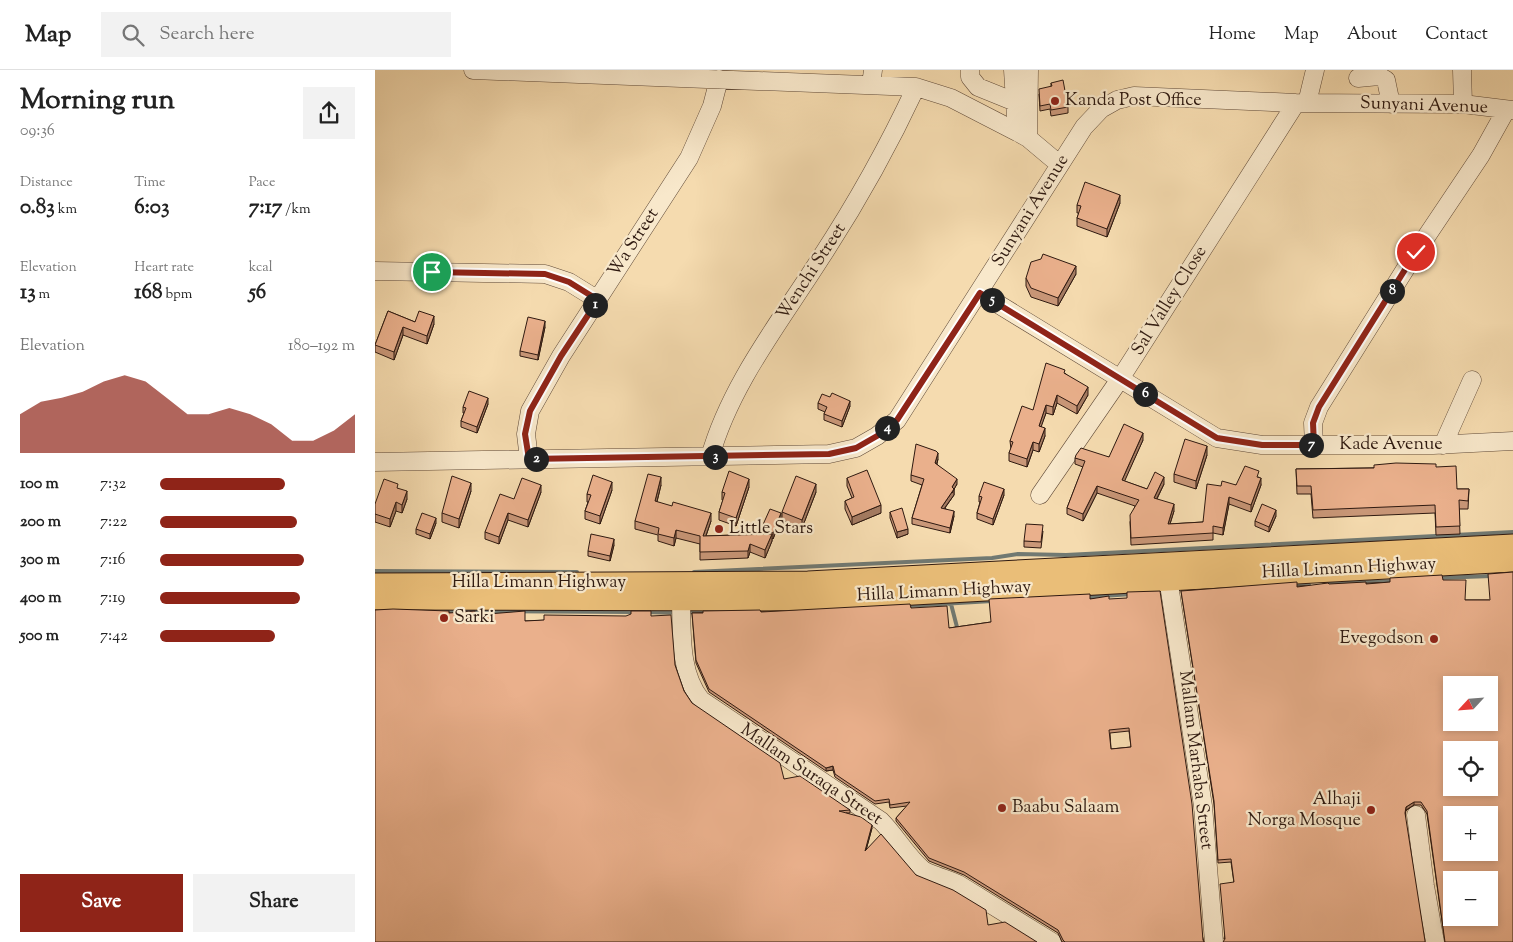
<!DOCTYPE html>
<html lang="en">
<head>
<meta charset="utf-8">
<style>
	:root { --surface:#fff; --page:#f2f2f2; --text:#222; --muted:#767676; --line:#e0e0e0; --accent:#8f2418 }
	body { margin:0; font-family:"Sorts Mill Goudy",serif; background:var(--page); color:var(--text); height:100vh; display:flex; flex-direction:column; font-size:19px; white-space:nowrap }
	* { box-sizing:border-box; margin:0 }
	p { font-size:16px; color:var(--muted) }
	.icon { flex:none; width:28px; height:28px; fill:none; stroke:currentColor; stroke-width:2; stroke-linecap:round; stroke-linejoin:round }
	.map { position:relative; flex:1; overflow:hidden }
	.side { display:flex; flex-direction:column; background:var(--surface); width:375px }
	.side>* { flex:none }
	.needle { width:32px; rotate:244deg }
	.buttons { position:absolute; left:1068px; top:606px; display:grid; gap:10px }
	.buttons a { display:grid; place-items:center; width:55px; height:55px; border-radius:0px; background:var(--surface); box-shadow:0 2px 8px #0003; font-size:25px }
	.pin { position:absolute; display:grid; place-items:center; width:42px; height:42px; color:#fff; margin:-21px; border:2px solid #fff; border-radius:50%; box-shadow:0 1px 5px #0007 }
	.km { position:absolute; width:25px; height:25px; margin:-12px; border-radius:50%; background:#222; color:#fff; font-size:14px; line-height:25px; text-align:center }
	.round { display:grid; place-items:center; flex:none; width:52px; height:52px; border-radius:0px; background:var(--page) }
	.summary { display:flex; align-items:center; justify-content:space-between; height:85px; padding:0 20px }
	h1 { font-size:28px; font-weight:800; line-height:38px }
	.metrics { display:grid; grid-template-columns:repeat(3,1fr); gap:8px; height:85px; padding:5px 20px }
	.metrics div { display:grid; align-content:center }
	.metrics b { font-size:21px; font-weight:800 }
	.metrics small { font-size:14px; font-weight:400 }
	.metrics p { font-size:14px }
	.chart { height:140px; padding:10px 20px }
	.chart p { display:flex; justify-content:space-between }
	.chart svg { width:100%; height:90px; margin-top:5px; fill:var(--accent); opacity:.7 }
	.cta { display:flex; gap:10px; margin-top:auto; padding:10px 20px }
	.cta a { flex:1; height:58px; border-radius:0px; background:var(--accent); color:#fff; font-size:20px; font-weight:800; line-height:58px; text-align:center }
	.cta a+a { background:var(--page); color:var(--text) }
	ul { padding:0 20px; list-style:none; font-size:16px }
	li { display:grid; grid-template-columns:80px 60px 1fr; align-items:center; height:38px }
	li i { height:12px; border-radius:6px; background:var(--accent) }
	header { display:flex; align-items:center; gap:30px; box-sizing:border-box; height:70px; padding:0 25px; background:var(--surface); border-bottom:1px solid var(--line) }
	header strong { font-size:24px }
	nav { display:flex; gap:28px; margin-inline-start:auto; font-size:18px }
	.search { width:350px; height:45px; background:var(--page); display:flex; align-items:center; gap:12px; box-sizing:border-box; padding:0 18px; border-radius:0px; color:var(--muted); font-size:19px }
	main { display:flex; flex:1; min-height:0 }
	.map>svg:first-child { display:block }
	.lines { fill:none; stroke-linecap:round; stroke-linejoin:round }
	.stream { stroke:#717972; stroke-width:4 }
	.minor-casing { stroke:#604a38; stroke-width:19 }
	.major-casing { stroke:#2e1910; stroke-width:23 }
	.minor { stroke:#f8e8cb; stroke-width:18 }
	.major { stroke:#eabe78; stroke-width:21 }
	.wall { fill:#c99778; stroke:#2e1910; fill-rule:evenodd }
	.shaded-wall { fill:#a47b62; stroke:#2e1910 }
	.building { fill:#eab08c; stroke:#2e1910; fill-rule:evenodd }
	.route-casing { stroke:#fff; stroke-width:10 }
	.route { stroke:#8f2418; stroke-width:6 }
	.poi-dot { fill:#8f2418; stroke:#f8e8cb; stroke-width:2 }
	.labels { text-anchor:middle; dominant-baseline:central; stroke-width:4.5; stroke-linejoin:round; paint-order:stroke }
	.poi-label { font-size:18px; fill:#2e1910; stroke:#f8e8cb; text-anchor:start }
	.street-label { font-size:18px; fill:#2e1910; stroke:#f8e8cb }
</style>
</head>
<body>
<header>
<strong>Map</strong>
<div class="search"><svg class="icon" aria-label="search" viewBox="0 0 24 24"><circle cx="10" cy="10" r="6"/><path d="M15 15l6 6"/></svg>Search here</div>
<nav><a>Home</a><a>Map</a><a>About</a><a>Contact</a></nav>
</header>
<main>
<section class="side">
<div class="summary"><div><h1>Morning run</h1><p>09:36</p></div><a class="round"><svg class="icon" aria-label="share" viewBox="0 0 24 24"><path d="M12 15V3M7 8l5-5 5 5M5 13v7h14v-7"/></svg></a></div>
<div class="metrics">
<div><p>Distance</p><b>0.83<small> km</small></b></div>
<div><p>Time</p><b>6:03</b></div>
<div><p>Pace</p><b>7:17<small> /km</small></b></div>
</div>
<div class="metrics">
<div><p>Elevation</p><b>13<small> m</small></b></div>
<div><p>Heart rate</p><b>168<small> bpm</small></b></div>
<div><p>kcal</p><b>56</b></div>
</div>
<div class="chart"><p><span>Elevation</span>180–192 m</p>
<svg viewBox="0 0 160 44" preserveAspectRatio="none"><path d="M0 44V25L10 19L20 17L30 14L40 9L50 6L60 9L70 17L80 25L90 25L100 22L110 25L120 30L130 38L140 38L150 33L160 25V44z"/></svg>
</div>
<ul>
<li><b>100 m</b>7:32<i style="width:64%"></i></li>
<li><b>200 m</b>7:22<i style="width:70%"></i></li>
<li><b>300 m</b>7:16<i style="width:74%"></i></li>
<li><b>400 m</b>7:19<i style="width:72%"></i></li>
<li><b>500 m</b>7:42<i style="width:59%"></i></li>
</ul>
<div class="cta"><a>Save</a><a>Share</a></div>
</section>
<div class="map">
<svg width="1138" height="872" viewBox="0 0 1138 872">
	<rect width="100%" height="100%" fill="#f5dbaf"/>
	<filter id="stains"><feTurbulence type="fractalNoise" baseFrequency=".004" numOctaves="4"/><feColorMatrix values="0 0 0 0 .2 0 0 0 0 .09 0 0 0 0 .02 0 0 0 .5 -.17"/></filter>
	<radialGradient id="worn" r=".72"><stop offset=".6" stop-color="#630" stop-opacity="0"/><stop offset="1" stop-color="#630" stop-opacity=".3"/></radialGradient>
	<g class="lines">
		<path class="stream" d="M0 501 202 502
			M319 502 617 488 643 484 691 485 1138 462
			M1063 508 1116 506
			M949 514 1019 511
			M919 516 934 515
			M712 527 757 524
			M576 534 583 561
			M532 536 617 531
			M67 541 260 542
			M272 542 303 543
			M312 542 333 543"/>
		<defs>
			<path id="minor" d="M98 0 541 17 576 28 642 62 653 68 684 94
				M595 0V7L603 17 640 32
				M638 0 642 62
				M1087 0 1088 34
				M983 8 1004 6 1011 10 1016 34
				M496 15 498 0
				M932 33 940 0
				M653 68 654 0
				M0 201 170 204 194 212 223 230
				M605 223 842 368 887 375H1058L1138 371
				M939 375 938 353 944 337 1041 182 1106 85 1131 40
				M1068 375 1097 310
				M335 387C355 315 405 252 445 189 481 134 513 77 541 17
				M154 389 151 364 155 341 186 286 314 88 337 36 344 9
				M0 392 454 384 481 378 502 366 522 350 709 57 726 39 742 30 759 26 921 33 1088 34 1138 40
				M665 425 745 309 921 33
				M793 508 828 736 839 872
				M306 529C307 563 304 603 326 630L506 751C521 766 531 785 547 799 551 803 575 810 583 814L677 872
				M1041 745 1050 816 1060 872"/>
			<path id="major" d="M0 514 433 512 1138 475
				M0 529 431 530 1138 491"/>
		</defs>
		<use href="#minor" class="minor-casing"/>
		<use href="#major" class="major-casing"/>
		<use href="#minor" class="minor"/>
		<use href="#major" class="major"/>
	</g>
	<path class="wall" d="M676 13 693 37V43L676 46 675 39 665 41 664 24 676 17Z
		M745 133 732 167 702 156V148L704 143H702V135Z
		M701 204 683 236 656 227 651 216V208Z
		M13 241 40 252 59 254 52 274 28 265 19 290 0 282V275Z
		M170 257 163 290 145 286V281Z
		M690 303 713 325 702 344 682 333 678 345 671 343 666 356 670 366 664 382 658 380 652 397 634 391V383L636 379 635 371 658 340Z
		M443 333 475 336 467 357 449 350V344L450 342 443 339Z
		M113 334 102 363 86 357V351L89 343H88V337Z
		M768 370 749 411 772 419 789 414 782 429 799 441 795 454 828 452 846 416 861 415 884 407 886 415 876 442 854 434 848 465 838 463V470L756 475 755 452 760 436 722 423 708 451 692 444V438L708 397 700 394V388L734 387Z
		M832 385 821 419 799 412V404Z
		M563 389 562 394 582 414 579 419V425L570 438 579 446 575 463 537 454V448L547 415 536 411V405Z
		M1061 397 1082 419H1094L1093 439H1084L1085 464 1061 465 1060 443 938 448 936 424H922L921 399Z
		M472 408 506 443 477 455 470 439V431L477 428 472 416Z
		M286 415 282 432 336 451 331 466 386 464V459L406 449 398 469 397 468V471L390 488 375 482 373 488 325 490V474L301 468 299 476 283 471V465L260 459V451Z
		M374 417 361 456 344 450V442L348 430H347V422Z
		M23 418 32 429 27 443 21 441 15 457 0 452V434Z
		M237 420 225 454 210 449V441L213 432H212V424Z
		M96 421 84 458 67 452V443Z
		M166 422 153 457 133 450 124 474 110 469V462L139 429Z
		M441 422 427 458 407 450V442Z
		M629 425 618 455 602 449V443L605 432H604V426Z
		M515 442 533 464 522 468 515 448Z
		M901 446 894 462 880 456V451Z
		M61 453 55 469 41 464V459Z
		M668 461 666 478 649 477V471Z
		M239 475 235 491 213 486V481Z
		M1068 510 1090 530H1114L1138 872H1070L1052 744 1046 735H1039L849 869 859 813 856 792 843 793 839 734 806 521Z
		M715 529H734L829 872H687L683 863 589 805 554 791 521 751V748L532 736 515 738 514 732 500 734 460 707 458 700 451 701 334 622 321 593 317 543 536 538 574 558 616 552ZM754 661 756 677 736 679 735 663Z
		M74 543 150 551 276 546 300 595 309 621 317 633 409 709 475 740V743H471L497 758 491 780 541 805 613 855 0 872Z"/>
	<path class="shaded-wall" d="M745 125V133L732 167V159Z
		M701 196V204L683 236V228Z
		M59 246V254L52 274V266Z
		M170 251V257L163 290V285Z
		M28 257V265L19 290V282Z
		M713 317V325L702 344V336Z
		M682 325V333L678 345V337Z
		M113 328V334L102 363V357Z
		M475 331V336L467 357V351Z
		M671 335V343L664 363V356Z
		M670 358V366L664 382V374Z
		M768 363V370L747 417V410Z
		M658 372V380L652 397V389Z
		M832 376V385L821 419V411Z
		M563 383V389L560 399V393Z
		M286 407V415L280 439V431Z
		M789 407V414L779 434V428Z
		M886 408V415L876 442V435Z
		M374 409V417L361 456V448Z
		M582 409V414L577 423V417Z
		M237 412V420L225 454V446Z
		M96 413V421L84 458V449Z
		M441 414V422L427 458V450Z
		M166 415V422L153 457V450Z
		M722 416V423L708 451V444Z
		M579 419V425L566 443V438Z
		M629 419V425L618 455V449Z
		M32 421V429L27 443V435Z
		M854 427V434L848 465V458Z
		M21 432V441L15 457V449Z
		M799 434V441L793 460V454Z
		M506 435V443L477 455V447Z
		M901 440V446L894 462V457Z
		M579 441V446L575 463V458Z
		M133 443V450L124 474V467Z
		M336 443V451L328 474V466Z
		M406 443V449L398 469V463Z
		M61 448V453L55 469V464Z
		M533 459V464L522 468V462Z
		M301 460V468L299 476V468Z
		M397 464V471L390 488V480Z
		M239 469V475L235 491V486Z
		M375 474V482L373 488V481Z
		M458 696V700L451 701V698Z
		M1039 732V735L1031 740 1030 746 1031 737Z
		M497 755V758L490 784V781Z"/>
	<path class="building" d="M688 10 693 37 676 40 675 34 665 36 664 19 677 16 676 13Z
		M710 112 745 125 732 159 702 148 706 136 702 135Z
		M668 184 701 196 683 228 656 218 651 208 656 192 666 189Z
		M13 241 40 252 44 241 59 246 52 266 28 257 19 282 0 275Z
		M153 247 170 251 163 285 145 281Z
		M671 293 690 300 689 303 713 317 702 336 682 325 678 337 671 335 664 356 670 358 664 374 658 372 652 389 634 383 638 372 635 371 647 336 658 340Z
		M94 321 113 328 102 357 86 351 91 338 88 337Z
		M457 323 475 331 467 351 449 344 452 337 443 333 447 324 455 327Z
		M749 354 768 363 747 410 772 419 780 402 789 407 779 428 799 434 793 454 828 452 832 414 846 416 847 411 861 415 870 396 884 401 882 407 886 408 876 435 854 427 848 458 838 456V463L756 468 755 445 764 430 722 416 708 444 692 438 710 391 700 388 701 385 706 378 734 387Z
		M810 369 832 376 821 411 799 404Z
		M541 374 561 381 563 383 560 393 582 409 577 417 579 419 566 438 579 441 575 458 537 448 549 409 536 405Z
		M1021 393 1061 394V397L1081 396 1082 419H1094L1093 431 1084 430 1085 456 1061 457 1060 435 938 440 936 416H922L921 399 999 398V395Z
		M492 400 506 435 477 447 470 431 479 427 472 408Z
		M354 401 374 409 361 448 344 442 350 423 347 422Z
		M273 404 286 407 280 431 297 436 298 432 336 443 328 466 397 464 390 480 375 474 373 481 325 482V466L301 460 299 468 283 464 284 458 260 451Z
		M218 405 237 412 225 446 210 441 216 425 212 424Z
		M77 406 96 413 84 449 67 443Z
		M421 406 441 414 427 450 407 442Z
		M147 408 166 415 153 450 133 443 124 467 110 462 125 424 139 429Z
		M9 409 23 414 22 418 32 421 27 435 21 432 15 449 0 444V434Z
		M609 412 629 419 618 449 602 443 607 427 604 426Z
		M887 434 901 440 894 457 880 451Z
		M527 438 533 459 522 462 515 442Z
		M395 439 406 443 398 463 386 459Z
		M47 443 61 448 55 464 41 459Z
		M651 454 668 455 666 472 649 471Z
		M216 464 239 469 235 486 213 481Z
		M1138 502V872H1070L1052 741 1046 732H1039L1031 737 1030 743 1050 871V872H848L850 869 845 814 859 812 856 789 843 790 839 731 806 521 922 512V517L953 513 954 514 991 512V514L1015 512V508L1067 505 1068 510H1091L1090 530H1115L1113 504ZM1076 615H1114V652H1076ZM1076 680H1114V718H1076ZM1076 745H1114V782H1076ZM1076 810H1114V848H1076Z
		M785 521 817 734 828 870 829 872H690L688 870 683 860 589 802 554 788 521 748 535 732 515 735 514 729 500 731 460 704 458 696 451 698 334 619 321 590 317 543H328V541L385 540 386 542 535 534 536 538 572 536 574 558 616 552 614 529 715 524V529L734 526V529L752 528V522ZM754 658 756 677 736 679 734 660Z
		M18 539 74 541V543L100 541 101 545 150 541V551L169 550V545L251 546 256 544V541H276V546L296 545 300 595 309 621 317 633 405 693 409 709 425 706 475 740 464 741 486 747 497 755 490 781 506 764 541 805 578 820 611 840 613 855 630 852 662 872H0V540Z"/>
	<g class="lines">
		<defs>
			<path id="route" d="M57 202 170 204 194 212 223 230 186 286 155 341 150 364 154 389 454 384 481 378 502 366 522 350 605 223 842 368 887 375H939L938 353 944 337 1041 182"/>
		</defs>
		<use href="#route" class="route-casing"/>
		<use href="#route" class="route"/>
	</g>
	<g class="poi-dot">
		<circle cx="680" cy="31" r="5"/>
		<circle cx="344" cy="459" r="5"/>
		<circle cx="69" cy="548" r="5"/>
		<circle cx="1059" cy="569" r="5"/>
		<circle cx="627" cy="738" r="5"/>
		<circle cx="996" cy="740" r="5"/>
	</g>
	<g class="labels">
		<g class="poi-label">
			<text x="690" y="31">Kanda Post Office</text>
			<text x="354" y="459">Little Stars</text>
			<text x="79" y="548">Sarki</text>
			<text x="1049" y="569" text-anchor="end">Evegodson</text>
			<text x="986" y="730" text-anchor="end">Alhaji<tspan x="986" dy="21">Norga Mosque</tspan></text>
			<text x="637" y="738">Baabu Salaam</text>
		</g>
		<g class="street-label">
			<text transform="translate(1049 36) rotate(2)">Sunyani Avenue</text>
			<text transform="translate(656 141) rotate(-58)">Sunyani Avenue</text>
			<text transform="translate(259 173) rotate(-57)">Wa Street</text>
			<text transform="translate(437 202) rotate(-57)">Wenchi Street</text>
			<text transform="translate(795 231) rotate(-58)">Sal Valley Close</text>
			<text x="1016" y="375">Kade Avenue</text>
			<text transform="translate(974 499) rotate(-3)">Hilla Limann Highway</text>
			<text x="164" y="513">Hilla Limann Highway</text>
			<text transform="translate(569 522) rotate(-3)">Hilla Limann Highway</text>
			<text transform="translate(820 690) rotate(83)">Mallam Marhaba Street</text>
			<text transform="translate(436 705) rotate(34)">Mallam Suraqa Street</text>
		</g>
	</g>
	<rect width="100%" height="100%" filter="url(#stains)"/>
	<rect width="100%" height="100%" fill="url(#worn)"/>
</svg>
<div class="buttons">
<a><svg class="needle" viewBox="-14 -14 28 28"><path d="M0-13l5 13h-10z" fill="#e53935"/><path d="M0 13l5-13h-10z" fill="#767676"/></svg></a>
<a><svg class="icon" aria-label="locate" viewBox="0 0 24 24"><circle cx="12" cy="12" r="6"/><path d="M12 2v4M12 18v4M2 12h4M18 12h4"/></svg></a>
<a>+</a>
<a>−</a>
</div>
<div class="pin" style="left:57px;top:202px;background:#1e9e55"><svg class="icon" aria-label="arrive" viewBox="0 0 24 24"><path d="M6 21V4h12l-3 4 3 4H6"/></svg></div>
<div class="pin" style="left:1041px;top:182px;background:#d93025"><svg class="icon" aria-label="check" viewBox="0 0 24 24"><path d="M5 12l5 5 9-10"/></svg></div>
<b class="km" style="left:220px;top:235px">1</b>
<b class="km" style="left:161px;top:389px">2</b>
<b class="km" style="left:340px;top:387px">3</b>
<b class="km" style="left:512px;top:358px">4</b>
<b class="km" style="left:617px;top:230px">5</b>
<b class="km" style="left:770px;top:324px">6</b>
<b class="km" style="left:936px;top:375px">7</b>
<b class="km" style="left:1017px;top:221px">8</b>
</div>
</main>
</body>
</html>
